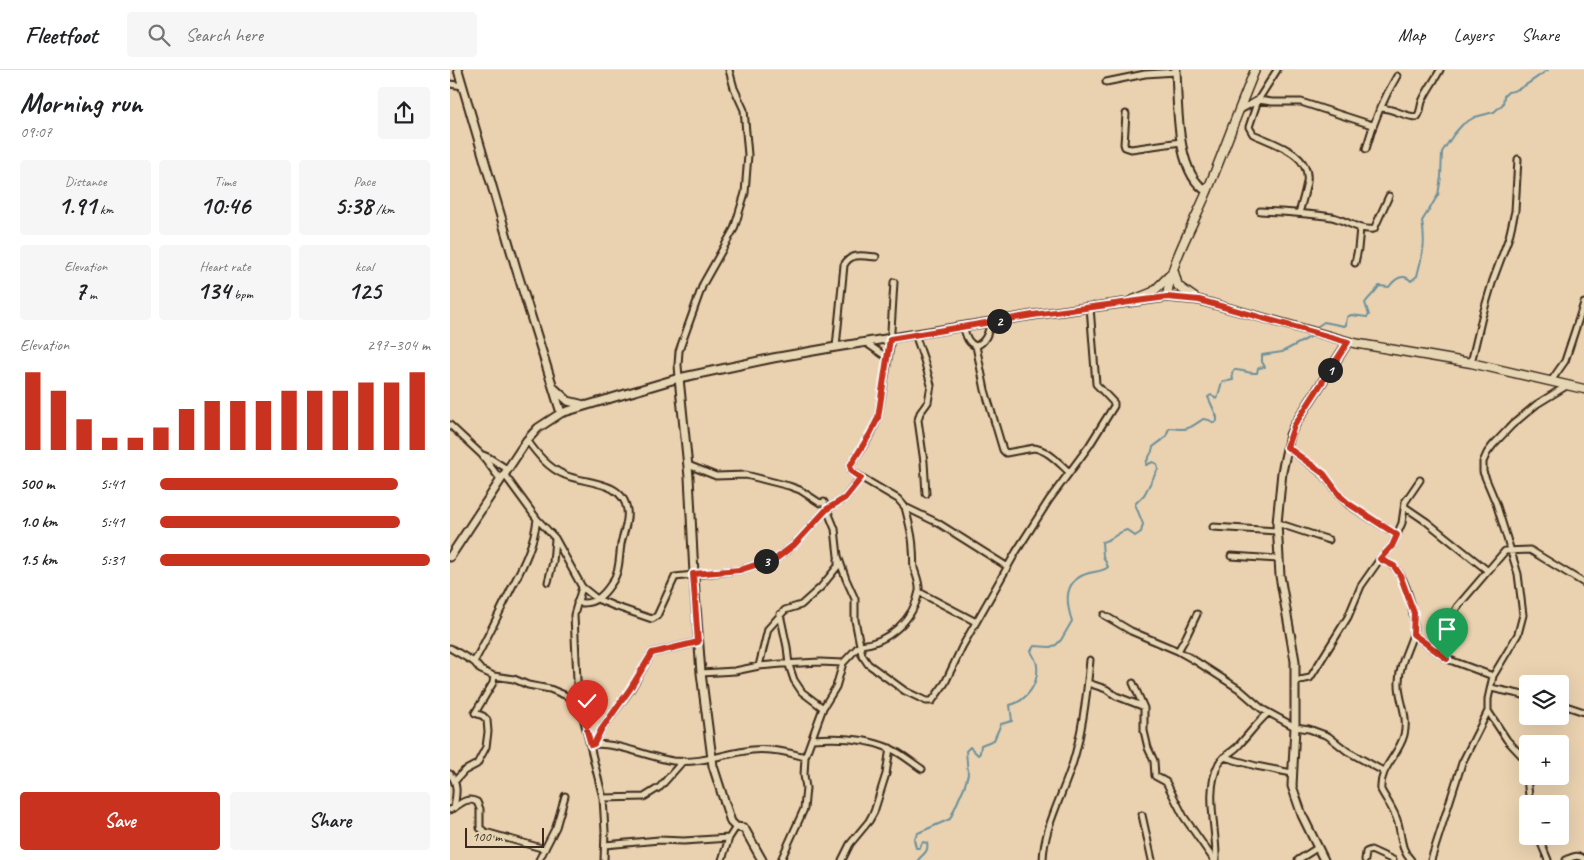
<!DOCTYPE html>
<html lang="en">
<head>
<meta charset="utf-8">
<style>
	:root { --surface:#fff; --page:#f6f6f6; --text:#202124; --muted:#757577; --line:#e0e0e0; --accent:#c8321e }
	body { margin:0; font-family:Caveat,sans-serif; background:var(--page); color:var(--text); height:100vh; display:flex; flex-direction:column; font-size:19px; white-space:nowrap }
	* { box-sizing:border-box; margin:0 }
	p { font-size:16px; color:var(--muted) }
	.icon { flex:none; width:28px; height:28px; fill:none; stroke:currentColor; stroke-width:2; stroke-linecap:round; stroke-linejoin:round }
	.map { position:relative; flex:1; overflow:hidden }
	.drawer { display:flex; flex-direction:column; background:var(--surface); width:450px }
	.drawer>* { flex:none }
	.fabs { position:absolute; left:1069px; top:605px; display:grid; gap:10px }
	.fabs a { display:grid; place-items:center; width:50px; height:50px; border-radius:5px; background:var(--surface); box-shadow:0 5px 20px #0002; font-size:25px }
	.scale { position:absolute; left:15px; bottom:12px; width:79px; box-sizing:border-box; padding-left:5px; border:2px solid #3b2a1e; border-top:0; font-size:14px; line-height:18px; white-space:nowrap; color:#3b2a1e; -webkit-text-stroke:4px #e7d6b3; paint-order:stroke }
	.pin { position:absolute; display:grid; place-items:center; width:42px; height:42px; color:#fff; margin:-51px -21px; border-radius:50% 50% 50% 0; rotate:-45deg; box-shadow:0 0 5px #0007 }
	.pin .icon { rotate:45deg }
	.km { position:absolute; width:25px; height:25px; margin:-12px; border-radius:50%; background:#222; color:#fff; font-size:14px; line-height:25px; text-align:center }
	.round { display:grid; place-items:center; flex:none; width:52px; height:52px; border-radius:5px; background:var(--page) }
	.head { display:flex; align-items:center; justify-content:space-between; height:85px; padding:0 20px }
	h1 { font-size:28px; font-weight:700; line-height:38px }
	.figures { display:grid; grid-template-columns:repeat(3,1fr); gap:8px; height:85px; padding:5px 20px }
	.figures div { display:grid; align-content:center; border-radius:5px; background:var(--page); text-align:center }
	.figures b { font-size:25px; font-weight:700 }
	.figures small { font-size:14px; font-weight:400 }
	.figures p { font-size:14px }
	.chart { height:140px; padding:10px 20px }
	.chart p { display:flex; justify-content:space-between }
	.chart svg { width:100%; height:90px; margin-top:5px; stroke:var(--accent); stroke-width:6 }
	.cta { display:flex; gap:10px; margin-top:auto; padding:10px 20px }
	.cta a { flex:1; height:58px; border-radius:5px; background:var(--accent); color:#fff; font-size:20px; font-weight:700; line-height:58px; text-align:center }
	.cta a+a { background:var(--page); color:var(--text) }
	ul { padding:0 20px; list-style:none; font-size:16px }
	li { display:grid; grid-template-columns:80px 60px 1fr; align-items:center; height:38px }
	li i { height:12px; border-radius:6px; background:var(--accent) }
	header { display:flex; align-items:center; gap:30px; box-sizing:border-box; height:70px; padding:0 25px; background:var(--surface); border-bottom:1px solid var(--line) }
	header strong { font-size:24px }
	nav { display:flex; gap:28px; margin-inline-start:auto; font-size:18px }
	.search { width:350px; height:45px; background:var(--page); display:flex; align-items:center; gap:12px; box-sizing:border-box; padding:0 18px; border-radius:5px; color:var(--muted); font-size:19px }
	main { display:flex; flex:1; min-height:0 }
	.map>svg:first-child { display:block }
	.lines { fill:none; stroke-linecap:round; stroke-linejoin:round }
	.stream { stroke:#6c919b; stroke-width:2 }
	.street-casing { stroke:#3b2a1e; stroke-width:9 }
	.secondary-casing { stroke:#3b2a1e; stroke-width:11 }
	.primary-casing { stroke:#3b2a1e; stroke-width:11 }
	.street { stroke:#e7d6b3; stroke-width:5 }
	.secondary { stroke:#e7d6b3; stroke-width:7 }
	.primary { stroke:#e7d6b3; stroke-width:8 }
	.route-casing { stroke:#fff; stroke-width:10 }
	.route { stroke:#c8321e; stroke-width:6 }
</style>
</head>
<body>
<header>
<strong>Fleetfoot</strong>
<div class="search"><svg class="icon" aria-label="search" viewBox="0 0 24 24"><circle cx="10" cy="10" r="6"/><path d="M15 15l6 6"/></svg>Search here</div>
<nav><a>Map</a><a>Layers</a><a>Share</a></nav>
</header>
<main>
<section class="drawer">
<div class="head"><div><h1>Morning run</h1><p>09:07</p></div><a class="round"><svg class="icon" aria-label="share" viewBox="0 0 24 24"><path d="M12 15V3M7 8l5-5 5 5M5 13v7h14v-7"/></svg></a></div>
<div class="figures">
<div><p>Distance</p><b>1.91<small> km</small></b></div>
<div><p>Time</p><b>10:46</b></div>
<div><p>Pace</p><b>5:38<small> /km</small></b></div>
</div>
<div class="figures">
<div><p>Elevation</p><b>7<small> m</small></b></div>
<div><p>Heart rate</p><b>134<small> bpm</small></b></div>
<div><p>kcal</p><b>125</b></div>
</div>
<div class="chart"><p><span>Elevation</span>297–304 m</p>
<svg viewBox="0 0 160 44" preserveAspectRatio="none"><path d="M5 44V6M15 44V15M25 44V29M35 44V38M45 44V38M55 44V33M65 44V24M75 44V20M85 44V20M95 44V20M105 44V15M115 44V15M125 44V15M135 44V11M145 44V11M155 44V6"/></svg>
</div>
<ul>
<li><b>500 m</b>5:41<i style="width:88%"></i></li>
<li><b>1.0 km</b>5:41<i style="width:89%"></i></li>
<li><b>1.5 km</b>5:31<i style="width:100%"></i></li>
</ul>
<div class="cta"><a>Save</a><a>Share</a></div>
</section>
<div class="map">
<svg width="1134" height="790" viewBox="0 0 1134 790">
	<rect width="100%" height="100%" fill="#ead2b0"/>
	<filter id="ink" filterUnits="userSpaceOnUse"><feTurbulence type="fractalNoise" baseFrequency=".02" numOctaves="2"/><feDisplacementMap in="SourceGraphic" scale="10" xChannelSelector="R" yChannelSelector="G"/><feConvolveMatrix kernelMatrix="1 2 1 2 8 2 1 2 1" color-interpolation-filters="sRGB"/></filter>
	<g filter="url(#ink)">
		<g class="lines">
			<path class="stream" d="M868 256 874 252 894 256 896 255 897 247 901 245 917 247 919 245 915 233C919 227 925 223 929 216L939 217C944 210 953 202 961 211L967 206C973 182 976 175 972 151L988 125 991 107 992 82 1004 64 1013 54 1025 47 1044 42 1053 34 1054 26 1058 22C1073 20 1086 7 1098 0
				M468 790C473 784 479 782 477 773L473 772 469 778H466L464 769 468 763 500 749 515 715 518 704 516 681 520 677 528 685 530 683 531 675 544 670 551 654 562 651 560 635C577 631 589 613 587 596 587 591 583 586 581 581L584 576 600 577 606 575 611 570 622 551C615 530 614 510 639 503 646 501 652 502 658 497L653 486 652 472C663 470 667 462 677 460L685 466 691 462 693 454 685 434 694 425 708 399 707 394 703 392 696 395C696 388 702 386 703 377 709 372 718 368 718 360L721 358C737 361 740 358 753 349L759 350 764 353 767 351V347L758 327 761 325 767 329 772 312 783 310 782 303 784 300C792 299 798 304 807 303L808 298 815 297 812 292V285L832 282 864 265"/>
			<defs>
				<path id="street" d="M827 0 808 30 799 57 803 64C824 74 861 83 857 112 855 122 852 133 849 143
					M656 12 695 4 726 2
					M0 14 13 16
					M930 38C944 38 954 47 967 47 971 42 970 38 972 32 975 23 985 10 990 0
					M790 40 808 30 822 32H851L922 55
					M676 44 674 74 675 77 681 79 731 72
					M916 79C923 53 933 29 947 6
					M810 141C834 142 858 143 882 147 896 150 908 161 924 159L939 126
					M905 193 908 179 910 158
					M444 212 440 277 428 348 421 364 400 396 402 402 448 429 455 437 488 453 558 497
					M513 256C516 265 517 273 526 276
					M465 264 474 290 481 315 478 332 470 343 468 350 474 392 476 424
					M416 273 438 288
					M526 276 535 320 553 380 556 383 584 378C598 380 609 393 619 402
					M526 276C536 272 539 262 540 252
					M386 277 394 195C401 182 414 186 426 187
					M1021 293 1032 247 1043 210 1059 167 1065 141 1068 89
					M229 308 228 295 229 281 253 214 284 159 295 123 298 85 294 40 284 18 279 0
					M1101 311 1115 291 1134 233
					M0 355 32 385 50 409
					M77 370C87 384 98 398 115 405 135 414 173 410 177 440 179 452 173 463 171 474 169 488 170 502 161 514 153 526 143 536 127 532
					M837 377 874 405 891 427 899 435 947 465
					M33 385 40 388 57 399
					M238 395 266 406 296 405 339 416 350 420 370 433 374 432 385 459 388 486 396 509 405 529V550L412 585 418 594 455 621 476 631H482L495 613 512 577 566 482 599 430 639 376 664 336V333L646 314 640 237
					M54 404 87 449 105 468 132 517 147 529 164 536 202 549 207 546 225 507 290 500 327 488 344 475 377 439 395 428 411 407
					M955 437 977 452 1038 501
					M827 453 879 470
					M763 457 827 461
					M781 486 828 489
					M930 489C936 492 942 494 946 499 957 511 967 548 963 564 958 580 949 595 949 612 948 629 959 645 954 665 949 685 929 698 931 720 937 731 945 741 948 753 952 766 950 779 961 790
					M98 512 103 492 105 469
					M132 517 124 545 127 610 129 631 153 728 155 761 154 790
					M469 522 526 552
					M330 544 337 577 339 595 344 610 352 622 373 638
					M654 545 681 561 728 581 744 590 789 619 812 639 845 657 859 659 878 666 897 681 933 701
					M963 564 997 589 1043 606
					M982 577 996 558 1007 537 1055 481 1080 480 1134 513
					M0 578 24 592 31 600 44 606 64 609 78 615 100 619 129 631
					M728 581 736 567 747 544
					M24 592C38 567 50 541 63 515 74 494 84 474 87 449
					M309 596 318 559 335 540 351 535 371 517 388 496V489
					M251 603 285 601 309 596 332 594 370 592 393 593
					M845 611 860 608 898 547 911 516 930 489 942 476 952 453 955 432 970 410
					M638 613 656 619 666 626 692 636
					M683 613 694 638V661L698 678 704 691 705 706 716 712 734 747 764 790
					M1041 618 1078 626
					M1110 634 1134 642
					M362 669C387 667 416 668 439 678 450 682 461 692 472 699
					M144 674 151 660 181 619 202 583 248 572
					M141 675C161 670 201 688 223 691 253 694 275 683 302 680 320 678 338 682 355 687
					M774 687 806 696 842 703
					M0 704C9 715 6 725 4 738
					M5 711 14 701 27 694 36 677 38 662 37 650 33 646 25 643 43 613 44 606
					M153 728 194 727 210 717 233 691
					M1080 734 1075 692 1072 686 1057 670 1038 641V629L1043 606 1068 564 1073 545 1068 504 1046 433 1033 402V392L1037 383 1043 375 1062 355 1087 334 1118 315
					M0 740C10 735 16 726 27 732L30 739V758L35 762 95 779
					M692 745 702 790
					M1088 766 1098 790
					M155 775 209 770 234 771 279 768
					M89 790 106 757 115 726
					M272 790 279 768 286 757
					M331 790 354 739 356 718 354 705 355 687 373 638 386 617 393 593 410 575C438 573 464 549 469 521 470 513 466 506 464 498 463 491 464 485 463 479 463 465 458 450 455 437
					M392 790 400 774 419 751 424 742 436 704 440 678
					M593 790C594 756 613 725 623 692 633 660 637 624 640 590
					M766 790C767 759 754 722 769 693 774 685 783 682 789 675 799 664 807 653 818 643
					M848 790 867 778
					M915 790 916 782 921 780 943 790
					M981 790 1012 693 1038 641
					M1116 790C1122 787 1128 784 1134 789"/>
				<path id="secondary" d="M8 0 66 198 111 343
					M726 0C728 32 725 104 757 121
					M229 308 239 407 245 523 251 603 263 696 281 752 286 757 294 758 312 790
					M105 319 118 331 134 335
					M0 487 77 370 88 358 111 343 229 308 323 288 386 277 583 245 717 227
					M874 790 852 745 842 716 845 657V591L830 506 827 453 832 402 840 365 844 356 898 272"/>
				<path id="primary" d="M805 0C788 41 773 83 756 124 742 157 721 191 717 227L749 230 904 273 1021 293 1134 319
					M724 202 728 216 745 228
					M683 230 703 222 720 205"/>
			</defs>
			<use href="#street" class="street-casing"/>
			<use href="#secondary" class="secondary-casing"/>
			<use href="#primary" class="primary-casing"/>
			<use href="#street" class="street"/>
			<use href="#secondary" class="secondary"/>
			<use href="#primary" class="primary"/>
		</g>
	</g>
	<g class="lines" filter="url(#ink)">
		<defs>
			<path id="route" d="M137 661 141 675 144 674 151 660 180 619 202 583 248 572 243 504 290 500 327 488 344 475 377 439 395 428 411 408 402 402 400 396 420 364 428 348 440 269 583 245 717 227 749 230 898 272 844 356 837 377 874 404 891 427 899 434 947 465 942 476 930 489 944 496 950 505 964 543 963 564 997 589"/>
		</defs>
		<use href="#route" class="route-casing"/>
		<use href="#route" class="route"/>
	</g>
</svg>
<div class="fabs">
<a><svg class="icon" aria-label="layers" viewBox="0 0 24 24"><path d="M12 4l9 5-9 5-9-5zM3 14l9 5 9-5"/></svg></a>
<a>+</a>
<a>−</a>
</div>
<div class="scale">100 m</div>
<div class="pin" style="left:997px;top:589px;background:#1e9e55"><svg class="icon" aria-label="arrive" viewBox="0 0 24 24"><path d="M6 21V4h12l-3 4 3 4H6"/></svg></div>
<div class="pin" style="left:137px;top:661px;background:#d93025"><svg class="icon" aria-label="check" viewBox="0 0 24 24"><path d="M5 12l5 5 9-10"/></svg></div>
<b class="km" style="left:880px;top:300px">1</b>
<b class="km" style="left:549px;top:251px">2</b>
<b class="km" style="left:316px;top:491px">3</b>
</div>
</main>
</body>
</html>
